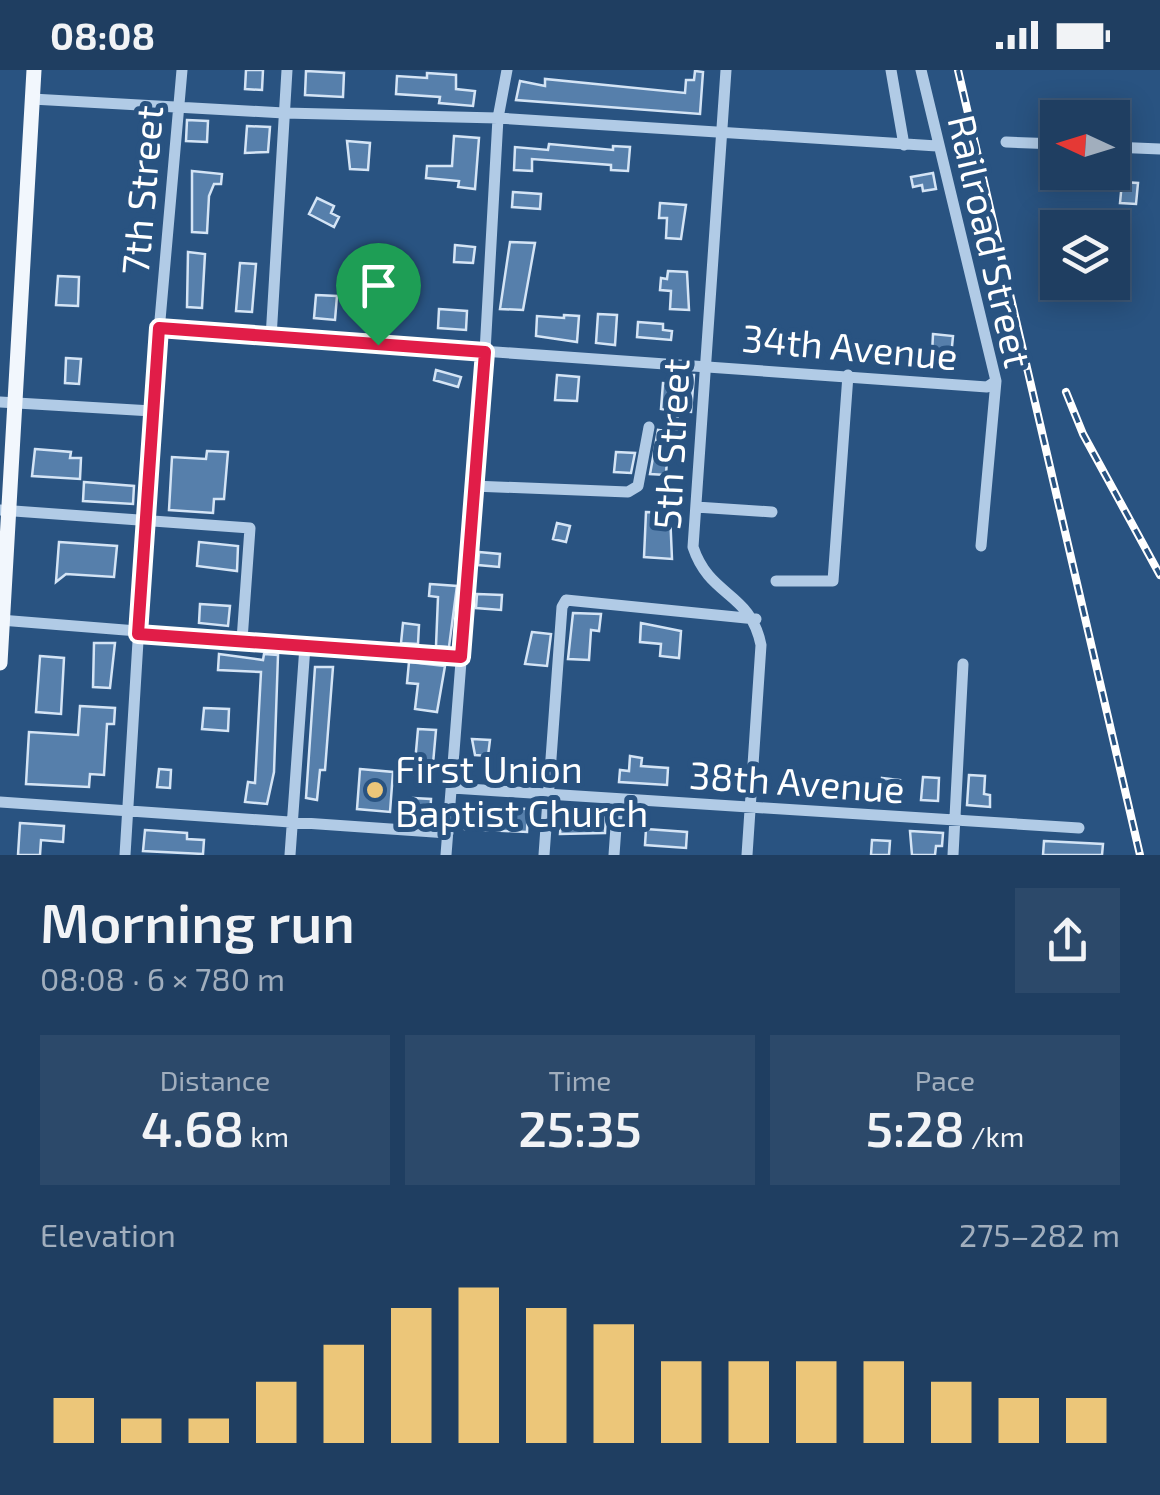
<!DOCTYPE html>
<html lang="en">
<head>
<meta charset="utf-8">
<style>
	:root { --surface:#1f3e61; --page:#2c496a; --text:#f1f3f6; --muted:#a1aebd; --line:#3c5776; --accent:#ecc679 }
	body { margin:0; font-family:"Exo 2",sans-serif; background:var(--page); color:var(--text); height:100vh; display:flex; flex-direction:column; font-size:38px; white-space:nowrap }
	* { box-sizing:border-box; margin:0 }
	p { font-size:32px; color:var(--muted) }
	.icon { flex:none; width:55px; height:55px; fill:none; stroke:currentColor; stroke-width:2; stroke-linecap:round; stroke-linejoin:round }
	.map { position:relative; height:785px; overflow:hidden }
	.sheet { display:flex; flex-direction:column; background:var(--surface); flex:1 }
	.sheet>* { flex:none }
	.needle { width:65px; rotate:274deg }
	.buttons { position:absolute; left:1040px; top:30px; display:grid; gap:20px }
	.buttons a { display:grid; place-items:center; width:90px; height:90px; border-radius:0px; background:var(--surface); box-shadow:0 5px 25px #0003,0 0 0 2px var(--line); font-size:50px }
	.pin { position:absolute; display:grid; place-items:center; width:85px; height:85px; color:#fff; margin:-102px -42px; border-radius:50% 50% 50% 0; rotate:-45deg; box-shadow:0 0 10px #0007 }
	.pin .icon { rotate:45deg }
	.round { display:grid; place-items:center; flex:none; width:105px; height:105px; border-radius:0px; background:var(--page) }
	.head { display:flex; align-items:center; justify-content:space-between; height:170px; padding:0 40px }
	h1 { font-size:55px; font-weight:600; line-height:75px }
	.metrics { display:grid; grid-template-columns:repeat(3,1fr); gap:15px; height:170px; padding:10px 40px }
	.metrics div { display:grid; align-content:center; border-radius:0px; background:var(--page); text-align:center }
	.metrics b { font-size:50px; font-weight:600 }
	.metrics small { font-size:28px; font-weight:400 }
	.metrics p { font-size:28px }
	.chart { height:280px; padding:20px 40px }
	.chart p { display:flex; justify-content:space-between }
	.chart svg { width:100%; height:180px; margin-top:10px; stroke:var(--accent); stroke-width:6 }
	.status { display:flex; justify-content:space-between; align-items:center; height:70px; padding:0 50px; background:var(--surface); direction:ltr }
	.status svg { height:28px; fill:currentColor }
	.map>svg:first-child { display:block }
	.building { fill:#567fab; stroke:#d4e4f5; stroke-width:2.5 }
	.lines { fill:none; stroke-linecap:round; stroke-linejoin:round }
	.minor { stroke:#b1cbe6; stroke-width:11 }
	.major { stroke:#f2f7fd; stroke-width:15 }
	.rail-casing { stroke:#fff; stroke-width:8 }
	.rail { stroke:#295381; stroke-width:4; stroke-dasharray:11; stroke-linecap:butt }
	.route-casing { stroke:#fff; stroke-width:20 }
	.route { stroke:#e11d48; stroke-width:12 }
	.poi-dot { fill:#ecc679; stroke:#295381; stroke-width:4 }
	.labels { text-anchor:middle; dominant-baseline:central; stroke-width:10; stroke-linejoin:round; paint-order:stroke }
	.street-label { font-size:38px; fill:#fff; stroke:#295381 }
	.poi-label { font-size:38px; fill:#fff; stroke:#295381; text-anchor:start }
</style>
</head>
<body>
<div class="status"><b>08:08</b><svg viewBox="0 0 49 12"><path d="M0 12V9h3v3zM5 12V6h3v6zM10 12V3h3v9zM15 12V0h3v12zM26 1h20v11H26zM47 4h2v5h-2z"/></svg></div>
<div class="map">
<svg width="1160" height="785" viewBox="0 0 1160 785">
	<rect width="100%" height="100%" fill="#295381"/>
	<path class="building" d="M246 0H263L262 20 245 19Z
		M306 1 344 3 343 27 305 25Z
		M695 1 703 2 700 44 516 30 520 11 545 16V9L685 23 686 10H694Z
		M427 3 456 5V19L475 21 473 36 439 33 440 27 396 24 397 6 427 8Z
		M187 50 208 51 207 72 186 71Z
		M247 56 270 57 268 82 245 83Z
		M454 66 479 68 475 119 458 117 459 111 426 108 427 96H452Z
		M347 71 370 73 368 100 350 99Z
		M549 74 613 80V76L630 77 628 101 611 100V95L532 89V101L514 100 515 77 548 80Z
		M192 101 222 104 221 114H214L209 126 207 163 192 162Z
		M933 103 936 119 923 121 922 115 913 117 911 107Z
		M1122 112 1138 113 1136 134 1120 133Z
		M513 122 541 124 540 139 512 137Z
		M317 128 334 136 331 143 339 147 334 157 309 144Z
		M660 133 686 135 681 169 666 168 667 148H659Z
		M510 172 535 173 523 240 500 239Z
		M455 175 475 177 473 193 454 192Z
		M188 182 205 184 202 238 187 237Z
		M240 193 256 194 252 242 236 241Z
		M668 201 687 202 689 240 670 239 671 221 660 220 661 208 667 209Z
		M58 206 79 207 78 236 56 235Z
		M316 225 337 226 335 250 314 248Z
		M439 239 467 241 466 260 438 258Z
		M598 244 617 245 615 275 596 273Z
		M564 245 579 246 577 272 536 266 537 246 564 248Z
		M638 252 663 254V260L672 261 671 270 637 267Z
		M933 264 953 266 951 287 932 285Z
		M66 288 81 289 79 314 65 313Z
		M436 300 461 307 458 317 434 310Z
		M557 305 579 307 577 331 555 330Z
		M681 305H694L691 342 678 341 676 374 668 373 666 405 650 404 658 360 666 361 667 340 661 339 663 313 681 314Z
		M35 379 71 382 70 388H81L80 409 32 406Z
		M207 381 228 382 224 429H214L213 443 169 440 172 387 206 389Z
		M616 382 635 383 631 403 614 402Z
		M84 412 134 416 133 434 83 431Z
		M646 442 670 443 672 489 644 487Z
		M557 453 570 456 566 472 553 469Z
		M59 472 117 476 114 507 66 504 56 512Z
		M199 472 238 476 237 501 197 496Z
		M479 482 500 484 499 497 478 495Z
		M430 514 457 516 449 577 436 576 438 527 429 526Z
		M477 524 502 525 501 540 476 538Z
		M200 534 230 536 228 556 199 553Z
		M573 543 601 544 599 561 591 560 589 590 568 589Z
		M403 553 419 555 418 574 401 573Z
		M641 553 681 561 679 588 660 586 661 574 640 572Z
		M532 562 551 564 547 596 525 594Z
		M94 573H115L110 618 93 617Z
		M219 584 263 590 264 584 278 585 274 702 267 734 245 732 248 712 255 713 261 602 218 600Z
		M40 586 64 588 61 644 36 642Z
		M409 592 445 596 437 642 415 639 418 614 407 613Z
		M315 597H333L325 700H320L317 730 306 728Z
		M80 636 115 638 114 654H107L104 705 90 704 89 717 26 714 29 662 78 665Z
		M204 638 229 639 228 661 202 659Z
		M418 659 436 660 432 705 414 704Z
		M472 669 490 670 488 686 475 685Z
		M630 686 642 688 641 696 668 698 667 715 619 712 620 700 629 701Z
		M159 699 171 700 170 718 157 717Z
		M360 699 393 702 390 742 357 739Z
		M969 705 985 706 984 724 990 725V737L967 735Z
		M923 707 939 708 938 731 921 730Z
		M882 708 900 710 899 732 880 731Z
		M413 728 431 729 430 746 412 745Z
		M502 738 528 739 527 762 465 759V741L502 743Z
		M588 740 606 741 605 763 560 764 562 742 587 744Z
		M20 753 64 756 63 772 41 770 40 785H18Z
		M646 759 687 762 686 778 645 775Z
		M145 760 187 763V769L204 770 203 784 143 781Z
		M910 761 943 763 942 776H936L935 785H912Z
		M872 770 890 771 889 785H871Z
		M1044 771 1103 774 1102 785H1043Z"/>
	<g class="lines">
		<path class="minor" d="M726 0 693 477C710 528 750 521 761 575L747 785
			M891 0 904 75
			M921 0 996 311 981 476
			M32 29 284 43 498 48 937 76
			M1006 72 1058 74
			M1112 77 1160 79
			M159 258 987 317 996 311
			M271 268 287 0
			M0 332 152 341
			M473 416 628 422 638 416 649 357
			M696 437 772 442
			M0 440 250 458 242 570
			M776 511H833L848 305
			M0 550 461 587
			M452 718 1079 758
			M0 732 448 763
			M125 785 152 341 182 0
			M290 785 305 576
			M446 785 485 282 498 48 507 0
			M544 785 562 537 566 530 756 549
			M614 785 618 729
			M953 785 963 594"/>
		<path class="major" d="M0 593 34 0"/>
		<defs>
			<path id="rail" d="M958 0 1140 785
				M1066 322 1083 364 1160 505"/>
		</defs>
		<use href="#rail" class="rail-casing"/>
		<use href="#rail" class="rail"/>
	</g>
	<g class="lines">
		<defs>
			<path id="route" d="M159 258 485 282 461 587 138 564Z"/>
		</defs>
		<use href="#route" class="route-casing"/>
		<use href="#route" class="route"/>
	</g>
	<circle class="poi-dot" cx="375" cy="720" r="10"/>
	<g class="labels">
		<g class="street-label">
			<text transform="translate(141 120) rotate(-85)">7th Street</text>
			<text transform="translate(991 171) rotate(77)">Railroad Street</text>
			<text transform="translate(850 276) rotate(5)">34th Avenue</text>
			<text transform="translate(670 374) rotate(-87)">5th Street</text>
			<text transform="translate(797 711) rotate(4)">38th Avenue</text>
		</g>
		<g class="poi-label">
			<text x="395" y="698">First Union<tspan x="395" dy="44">Baptist Church</tspan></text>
		</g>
	</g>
</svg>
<div class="buttons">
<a><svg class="needle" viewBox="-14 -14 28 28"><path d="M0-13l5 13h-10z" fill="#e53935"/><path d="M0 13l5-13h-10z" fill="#a1aebd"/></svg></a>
<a><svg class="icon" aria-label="layers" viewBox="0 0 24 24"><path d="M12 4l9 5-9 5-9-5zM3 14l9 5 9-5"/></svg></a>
</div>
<div class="pin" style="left:378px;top:275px;background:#1e9e55"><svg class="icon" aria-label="arrive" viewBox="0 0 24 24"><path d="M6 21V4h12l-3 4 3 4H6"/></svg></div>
</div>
<section class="sheet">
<div class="head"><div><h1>Morning run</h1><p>08:08 · 6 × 780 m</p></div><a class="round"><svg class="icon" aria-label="share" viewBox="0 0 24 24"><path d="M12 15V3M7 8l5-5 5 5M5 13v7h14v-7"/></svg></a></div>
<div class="metrics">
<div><p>Distance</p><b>4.68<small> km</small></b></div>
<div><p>Time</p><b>25:35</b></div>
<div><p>Pace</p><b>5:28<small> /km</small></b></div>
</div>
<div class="chart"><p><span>Elevation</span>275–282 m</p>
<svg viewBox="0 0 160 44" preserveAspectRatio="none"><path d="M5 44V33M15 44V38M25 44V38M35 44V29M45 44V20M55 44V11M65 44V6M75 44V11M85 44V15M95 44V24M105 44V24M115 44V24M125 44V24M135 44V29M145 44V33M155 44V33"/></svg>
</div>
</section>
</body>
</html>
